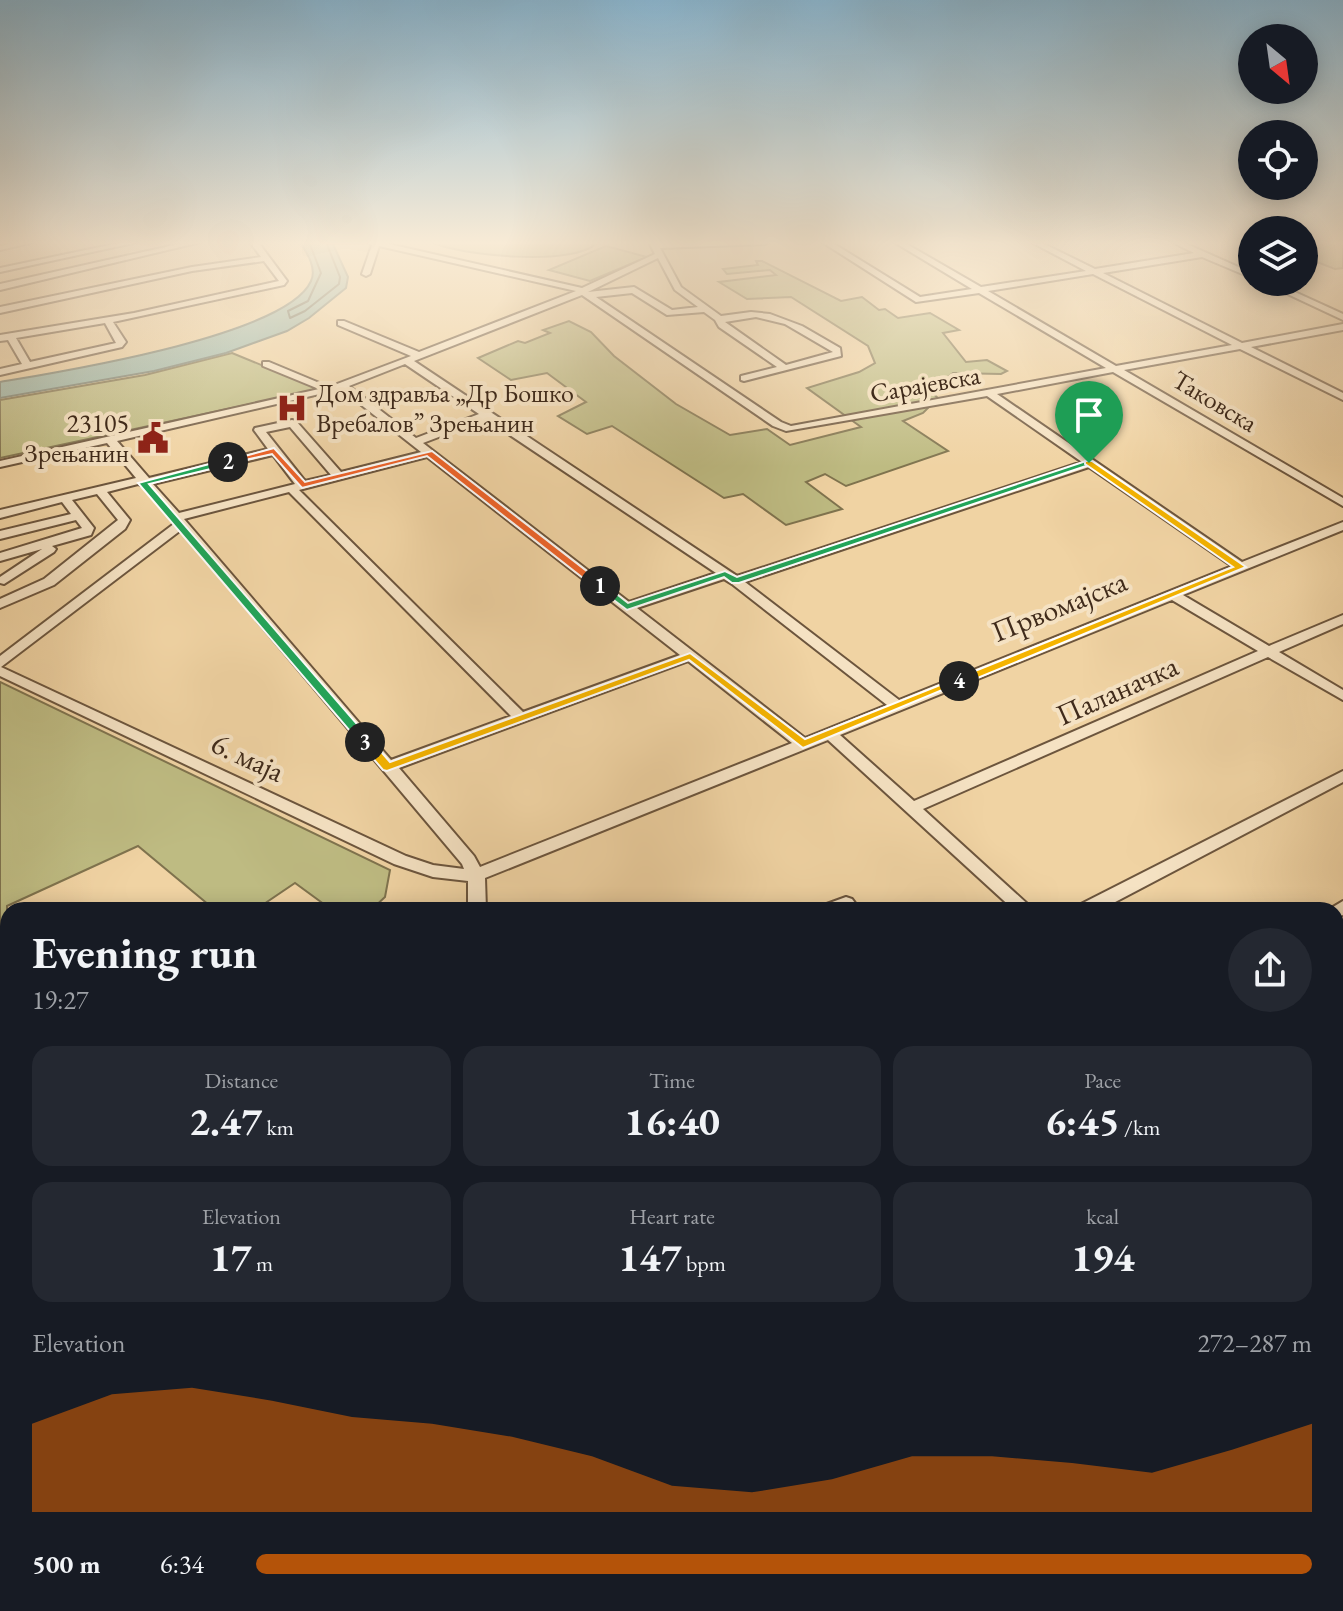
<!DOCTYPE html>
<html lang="en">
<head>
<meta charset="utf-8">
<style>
	:root { --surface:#171b24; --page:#242831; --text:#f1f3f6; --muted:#9ea1a6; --accent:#b45309 }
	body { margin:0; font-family:"EB Garamond",serif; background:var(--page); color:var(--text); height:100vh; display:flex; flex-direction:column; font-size:30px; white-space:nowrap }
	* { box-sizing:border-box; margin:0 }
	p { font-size:26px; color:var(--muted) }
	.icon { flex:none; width:44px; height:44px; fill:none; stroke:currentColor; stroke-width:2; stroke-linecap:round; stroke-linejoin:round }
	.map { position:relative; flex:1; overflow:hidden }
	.drawer { position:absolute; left:0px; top:902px; width:1344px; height:710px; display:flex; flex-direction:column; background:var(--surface); border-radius:24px 24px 0 0; box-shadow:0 4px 20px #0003 }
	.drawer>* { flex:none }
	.needle { width:52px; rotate:151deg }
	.controls { position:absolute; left:1238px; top:24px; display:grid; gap:16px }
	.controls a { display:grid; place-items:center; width:80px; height:80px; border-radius:50%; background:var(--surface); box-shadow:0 4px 20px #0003; font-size:40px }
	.pin { position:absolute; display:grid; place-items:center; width:68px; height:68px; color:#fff; margin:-82px -34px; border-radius:50% 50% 50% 0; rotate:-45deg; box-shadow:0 0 8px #0007 }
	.pin .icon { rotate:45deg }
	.km { position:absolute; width:40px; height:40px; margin:-20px; border-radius:50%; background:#222; color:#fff; font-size:22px; line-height:40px; text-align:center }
	.round { display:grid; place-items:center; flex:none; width:84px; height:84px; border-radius:42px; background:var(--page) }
	.headline { display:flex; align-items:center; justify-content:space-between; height:136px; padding:0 32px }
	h1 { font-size:44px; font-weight:700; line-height:60px }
	.metrics { display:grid; grid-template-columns:repeat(3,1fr); gap:12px; height:136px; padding:8px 32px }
	.metrics div { display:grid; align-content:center; border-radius:20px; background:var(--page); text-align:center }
	.metrics b { font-size:40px; font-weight:700 }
	.metrics small { font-size:22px; font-weight:400 }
	.metrics p { font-size:22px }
	.chart { height:224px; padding:16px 32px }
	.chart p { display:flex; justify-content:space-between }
	.chart svg { width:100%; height:144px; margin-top:8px; fill:var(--accent); opacity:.7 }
	ul { padding:0 32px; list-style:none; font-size:26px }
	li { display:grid; grid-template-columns:128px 96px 1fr; align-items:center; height:60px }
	li i { height:20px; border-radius:10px; background:var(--accent) }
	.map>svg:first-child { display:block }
	.green { fill:#bebb82; stroke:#7f734e; stroke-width:2 }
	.water { fill:#9ab7aa; stroke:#767f71; stroke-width:2 }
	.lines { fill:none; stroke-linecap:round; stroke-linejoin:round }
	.shore { stroke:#6d7162; stroke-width:2 }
	.minor-casing { stroke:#6c553d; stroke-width:4 }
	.minor { fill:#f5e2c3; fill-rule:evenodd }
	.split-1 { fill:#22a559; stroke:#fff; stroke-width:2 }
	.split-2 { fill:#f0652b; stroke:#fff; stroke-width:2 }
	.split-3 { fill:#22a559; stroke:#fff; stroke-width:2 }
	.split-4 { fill:#f5b400; stroke:#fff; stroke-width:2 }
	.split-5 { fill:#f5b400; stroke:#fff; stroke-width:2 }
	.labels { text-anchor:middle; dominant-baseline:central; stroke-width:8; stroke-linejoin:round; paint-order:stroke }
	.far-street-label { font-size:26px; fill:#402b1b; stroke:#f5e2c3 }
	.far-poi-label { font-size:26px; fill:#402b1b; stroke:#f5e2c3; text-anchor:start }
	.street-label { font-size:30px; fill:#402b1b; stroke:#f5e2c3 }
</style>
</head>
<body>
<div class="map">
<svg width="1343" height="1611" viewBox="0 0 1343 1611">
	<rect width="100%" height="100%" fill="#f0d3a3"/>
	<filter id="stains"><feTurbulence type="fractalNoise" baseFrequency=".0025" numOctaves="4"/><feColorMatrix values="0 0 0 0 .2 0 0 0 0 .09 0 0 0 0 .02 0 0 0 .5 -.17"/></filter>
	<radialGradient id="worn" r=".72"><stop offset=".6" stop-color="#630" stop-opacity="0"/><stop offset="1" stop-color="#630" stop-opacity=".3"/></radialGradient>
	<path class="green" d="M431 242H598C574 268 458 255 431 242Z
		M1304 242H1343V268L1335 269 1304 257Z
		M606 246 647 257 590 281 549 270Z
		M756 261H762L841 301 862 297 879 310 885 309 898 318 930 313 959 330 943 333 966 362 987 360 1007 371 1001 374 953 373 930 391 938 398 923 413 903 421 948 451 846 486 825 474 806 482 842 509 786 525 743 494 724 498 612 426 587 434 558 416 586 402 547 373 511 380 478 358 518 341 525 343 550 333 543 330 569 321 591 332 614 356 676 404 730 435 767 429 790 445 861 427 807 388 859 372 875 363 868 346 791 297 747 299 719 282 776 275 770 270 727 274 723 269 758 265Z
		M232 353 320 389 0 458V400L145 375Z
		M0 682 390 870 385 897 371 910H332L295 883 255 910H215L138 846 7 906 8 1042 5 1045 8 1048V1147L0 1153Z"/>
	<path class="water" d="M300 242H332L348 277 346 288 309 318 287 331 226 353 154 371 0 398V382C59 372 287 336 311 281 317 268 307 253 300 242Z"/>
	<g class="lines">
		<path class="shore" d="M309 242 321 273 308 301 288 311 290 318 305 311 339 284 340 277 326 242"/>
		<defs>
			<path id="minor" d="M20 242H34L0 250V246Z
				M124 242H138L0 272V268Z
				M188 242H201L0 290V284Z
				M250 242H258L287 281 284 285 113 322 126 342 122 347 0 375V369L22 364 8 340 0 341V335L134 313 279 281 264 261 192 271 0 313V307L192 267 261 257ZM105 323 116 343 30 362 16 338Z
				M367 242H380L582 288 655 254 649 242H769L765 244 660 248 681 287 721 316 751 312 770 314 802 326 840 348 841 356 744 381 741 380V376L777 367 719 327 715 320 704 312 667 315 632 293 596 297 781 422 791 426 1106 368 979 293 916 302 822 242H831L920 297 972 289 894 242H903L981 287 1086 271 1031 242H1040L1095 269 1194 253 1172 242H1182L1252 273V278L1202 257 1103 273 1242 343 1343 324V330L1251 347 1343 393V400L1240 349 1124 370 1343 498V506L1113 372 997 394 1242 562 1343 522V530L1183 595 1269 646 1343 615V624L1279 652 1343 690V700L1268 657 923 809 1034 910H1014L828 740 485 878 486 910H468V881L433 877 394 864 0 676V656L175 523 143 486 138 484 107 492 130 520 125 529 54 585 0 608V599L44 579 118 520 97 494 72 500 94 528 91 535 52 546 56 549 54 552 4 584 0 583V577L42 549 0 561V553L82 528 76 520 0 539V531L71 514 62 502 0 518V510L136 478 107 443 0 467V461L319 389 263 366V362H269L329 387 411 356 338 325V321H344L419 352 576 291 379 246 370 274 366 276 362 274 372 245ZM658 258 675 290 698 307 672 310 634 287 588 292ZM1093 274 1232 345 1116 366 988 291ZM582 295 773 426 786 431 987 396 1082 462 737 576 414 361ZM756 317 785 324 833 352 786 365 725 322ZM405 364 479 414 416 438 349 386ZM341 389 421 452 341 472 296 421 292 420 255 428 254 430 268 449 149 478 117 441ZM486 419 716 573 629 602 423 443ZM290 427 331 475 305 481 266 432ZM273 455 295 484 179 513 153 484ZM427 457 680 655 523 712 299 490ZM1089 467 1232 566 899 700 745 582ZM289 492 511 716 391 760 184 519ZM181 530 462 864 464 869 433 865 406 856 1 667ZM724 579 732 584 887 705 805 738 637 608ZM1172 600 1258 651 914 801 840 735ZM688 661 792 743 480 867 474 856 399 768Z
				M1262 282H1273L1343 314V320Z
				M1343 771V782L1100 910H1076L1079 905Z
				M846 897 852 899 855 903C848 914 832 910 821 910L824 905Z
				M1343 901V915L1336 917V910H1328Z
				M1343 1067V1086L1336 1088V1069Z
				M1336 1180 1343 1183V1207L1336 1204Z
				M1343 1282V1307L1336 1310V1285Z
				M8 1332V1359L0 1362V1335Z
				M1336 1527 1343 1530V1561L1336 1559Z
				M8 1591V1604H23L20 1611H0V1594Z
				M1336 1593 1340 1594 1343 1602 1341 1611H1308L1311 1604H1336Z
				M191 1604H219L220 1611H192Z
				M474 1604H502L505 1611H477Z
				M722 1604H751L754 1611H725Z
				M920 1604H954L951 1611H917Z"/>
		</defs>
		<use href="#minor" class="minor-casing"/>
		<use href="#minor" class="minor"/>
	</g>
	<linearGradient id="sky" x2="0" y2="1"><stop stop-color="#89b5cf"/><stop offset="0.52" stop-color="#f8ebd6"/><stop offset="1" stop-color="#f8ebd6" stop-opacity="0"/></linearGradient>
	<rect width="1343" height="467" fill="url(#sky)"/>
	<path class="split-1" d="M1089 460 1092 464 739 583H732L724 577 627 610 595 586 604 584 628 603 725 571 737 577Z"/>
	<path class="split-2" d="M274 448 305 482 432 451 606 586 597 589 427 456 302 488 272 454 228 464 223 462Z"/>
	<path class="split-3" d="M228 459 231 464 149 484 370 739V744H361L138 483Z"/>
	<path class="split-4" d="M690 653 805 739 955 679 964 681 803 748 689 660 387 771 383 770 359 742 370 739 390 762Z"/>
	<path class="split-5" d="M1085 461H1092L1246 567 963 684H955V679L1233 567 1085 464Z"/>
	<defs>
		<symbol id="hospital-bare" viewBox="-9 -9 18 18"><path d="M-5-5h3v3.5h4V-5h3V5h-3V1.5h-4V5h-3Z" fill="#8f2418" stroke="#f5e2c3" stroke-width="2.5" paint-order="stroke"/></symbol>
		<symbol id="civic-bare" viewBox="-9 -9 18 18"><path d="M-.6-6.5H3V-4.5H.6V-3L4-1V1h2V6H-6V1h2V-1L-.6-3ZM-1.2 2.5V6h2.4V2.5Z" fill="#8f2418" stroke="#f5e2c3" stroke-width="2.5" paint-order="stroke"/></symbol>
	</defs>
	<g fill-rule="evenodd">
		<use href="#hospital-bare" x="270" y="386" width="44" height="44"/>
		<use href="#civic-bare" x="131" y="416" width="44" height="44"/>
	</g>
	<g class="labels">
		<g class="far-street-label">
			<text transform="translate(925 384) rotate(-10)">Сарајевска</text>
			<text transform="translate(1215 401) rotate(31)">Таковска</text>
		</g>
		<g class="far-poi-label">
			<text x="316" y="393">Дом здравља „Др Бошко<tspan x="316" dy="30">Вребалов” Зрењанин</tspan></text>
			<text x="129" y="423" text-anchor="end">23105<tspan x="129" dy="30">Зрењанин</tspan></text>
		</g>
		<g class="street-label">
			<text transform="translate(1059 606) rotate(-22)">Првомајска</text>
			<text transform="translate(1117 690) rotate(-24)">Паланачка</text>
			<text transform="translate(248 757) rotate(25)">6. маја</text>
		</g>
	</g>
	<rect width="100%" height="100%" filter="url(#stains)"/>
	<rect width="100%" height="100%" fill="url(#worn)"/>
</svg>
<div class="controls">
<a><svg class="needle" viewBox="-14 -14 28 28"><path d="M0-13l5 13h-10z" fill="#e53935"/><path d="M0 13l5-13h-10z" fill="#9ea1a6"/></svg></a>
<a><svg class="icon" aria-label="locate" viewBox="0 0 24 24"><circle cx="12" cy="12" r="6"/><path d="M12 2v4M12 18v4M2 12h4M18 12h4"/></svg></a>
<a><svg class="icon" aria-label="layers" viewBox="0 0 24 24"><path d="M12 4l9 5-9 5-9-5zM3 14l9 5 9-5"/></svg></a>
</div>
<div class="pin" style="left:1089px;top:463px;background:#1e9e55"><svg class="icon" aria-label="arrive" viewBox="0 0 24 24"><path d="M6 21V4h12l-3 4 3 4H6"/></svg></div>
<b class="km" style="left:600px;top:586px">1</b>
<b class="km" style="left:228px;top:462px">2</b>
<b class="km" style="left:365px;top:742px">3</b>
<b class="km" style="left:959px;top:681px">4</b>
<section class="drawer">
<div class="headline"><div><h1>Evening run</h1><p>19:27</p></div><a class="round"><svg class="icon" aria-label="share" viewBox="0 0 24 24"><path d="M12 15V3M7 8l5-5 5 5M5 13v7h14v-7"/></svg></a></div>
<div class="metrics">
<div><p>Distance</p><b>2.47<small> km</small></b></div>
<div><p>Time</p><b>16:40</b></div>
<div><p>Pace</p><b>6:45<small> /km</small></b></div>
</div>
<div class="metrics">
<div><p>Elevation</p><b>17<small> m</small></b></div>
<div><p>Heart rate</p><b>147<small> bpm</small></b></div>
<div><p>kcal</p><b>194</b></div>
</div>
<div class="chart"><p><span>Elevation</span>272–287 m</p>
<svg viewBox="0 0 160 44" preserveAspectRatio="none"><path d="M0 44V17L10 8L20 6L30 10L40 15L50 17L60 21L70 27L80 36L90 38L100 34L110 27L120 27L130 29L140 32L150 25L160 17V44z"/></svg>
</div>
<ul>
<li><b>500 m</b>6:34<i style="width:100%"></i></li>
</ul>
</section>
</div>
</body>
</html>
